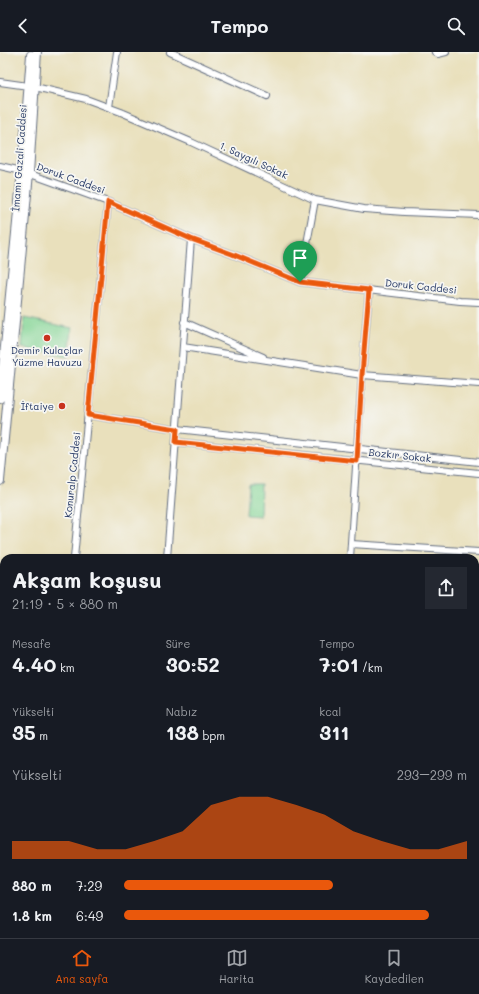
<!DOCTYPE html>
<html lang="tr">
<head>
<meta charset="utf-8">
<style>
	:root { --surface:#171b24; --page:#242831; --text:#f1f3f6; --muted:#9ea1a6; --line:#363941; --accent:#ea580c }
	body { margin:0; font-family:Mali,sans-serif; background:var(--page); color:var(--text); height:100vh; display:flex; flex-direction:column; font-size:15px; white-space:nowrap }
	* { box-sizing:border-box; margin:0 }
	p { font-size:13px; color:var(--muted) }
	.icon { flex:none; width:22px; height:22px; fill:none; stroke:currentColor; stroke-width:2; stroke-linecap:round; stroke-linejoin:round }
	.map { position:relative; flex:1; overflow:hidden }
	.sheet { position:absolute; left:0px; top:502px; width:479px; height:384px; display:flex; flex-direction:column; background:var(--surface); border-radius:12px 12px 0 0; box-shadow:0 1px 3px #0004 }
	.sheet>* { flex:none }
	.pin { position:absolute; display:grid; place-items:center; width:34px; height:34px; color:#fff; margin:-41px -17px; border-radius:50% 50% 50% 0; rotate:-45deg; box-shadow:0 0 4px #0007 }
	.pin .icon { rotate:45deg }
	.round { display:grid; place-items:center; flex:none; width:42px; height:42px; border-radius:0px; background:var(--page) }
	.head { display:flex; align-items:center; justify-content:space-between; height:68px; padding:0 12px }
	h1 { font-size:22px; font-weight:700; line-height:30px }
	.figures { display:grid; grid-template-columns:repeat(3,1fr); gap:6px; height:68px; padding:4px 12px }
	.figures div { display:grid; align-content:center }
	.figures b { font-size:20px; font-weight:700 }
	.figures small { font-size:11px; font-weight:400 }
	.figures p { font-size:11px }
	.chart { height:112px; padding:8px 12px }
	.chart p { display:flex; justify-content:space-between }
	.chart svg { width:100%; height:72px; margin-top:4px; fill:var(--accent); opacity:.7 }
	ul { padding:0 12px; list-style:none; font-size:13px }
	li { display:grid; grid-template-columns:64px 48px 1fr; align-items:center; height:30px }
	li i { height:10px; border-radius:5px; background:var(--accent) }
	header { display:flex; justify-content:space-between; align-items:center; height:52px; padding:0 12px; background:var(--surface); font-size:18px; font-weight:700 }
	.menu { display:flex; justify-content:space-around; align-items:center; height:56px; border-top:1px solid var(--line); background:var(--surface); font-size:11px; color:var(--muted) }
	.menu a { display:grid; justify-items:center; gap:2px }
	.menu .active { color:var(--accent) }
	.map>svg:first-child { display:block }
	.green { fill:#85d595; stroke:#50827a }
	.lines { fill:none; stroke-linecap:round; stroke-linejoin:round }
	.street-casing { stroke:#636d7f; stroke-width:8 }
	.secondary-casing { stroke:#636d7f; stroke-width:10 }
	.street { stroke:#fff; stroke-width:6 }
	.secondary { stroke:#fff; stroke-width:8 }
	.route-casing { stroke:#fff; stroke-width:8 }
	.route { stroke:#ea580c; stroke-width:5 }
	.poi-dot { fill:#c8321e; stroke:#f6f6f2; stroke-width:1.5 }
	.labels { text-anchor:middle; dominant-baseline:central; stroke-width:3.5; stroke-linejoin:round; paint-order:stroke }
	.street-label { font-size:10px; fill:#1b2f5e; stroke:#f6f6f2 }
	.poi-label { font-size:10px; fill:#1b2f5e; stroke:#f6f6f2 }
</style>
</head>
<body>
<header><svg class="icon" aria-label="back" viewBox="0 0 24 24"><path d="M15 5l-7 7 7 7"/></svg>Tempo<svg class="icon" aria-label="search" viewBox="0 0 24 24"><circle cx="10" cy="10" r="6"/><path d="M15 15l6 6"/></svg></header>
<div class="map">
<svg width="479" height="886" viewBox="0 0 479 886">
	<rect width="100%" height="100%" fill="#f6f6f2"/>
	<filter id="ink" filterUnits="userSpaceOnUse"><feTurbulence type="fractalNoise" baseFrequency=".025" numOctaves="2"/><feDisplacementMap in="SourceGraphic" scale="8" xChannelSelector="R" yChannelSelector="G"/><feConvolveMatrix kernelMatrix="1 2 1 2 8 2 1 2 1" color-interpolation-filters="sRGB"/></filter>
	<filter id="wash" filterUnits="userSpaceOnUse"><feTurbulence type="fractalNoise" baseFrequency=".012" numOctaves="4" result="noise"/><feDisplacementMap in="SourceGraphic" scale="16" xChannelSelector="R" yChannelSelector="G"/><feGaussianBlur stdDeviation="0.9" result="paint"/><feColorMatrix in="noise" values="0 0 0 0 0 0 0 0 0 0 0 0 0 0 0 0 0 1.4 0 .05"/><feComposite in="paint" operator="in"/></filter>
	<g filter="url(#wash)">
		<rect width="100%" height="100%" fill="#e9e0bc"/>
		<path class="green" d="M24 266 72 276 69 304 22 296Z
			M248 432H261L260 464 246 463Z"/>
	</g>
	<g filter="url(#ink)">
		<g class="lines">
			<defs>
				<path id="street" d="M170 0 267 44
					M435 0 438 2 446 0
					M0 30 35 35 86 47 121 60 191 90 315 148 364 157 404 160 479 163
					M109 55 117 0
					M0 114 22 119 108 150 191 187 232 202 300 230 460 249 479 250
					M300 230 315 148
					M184 270 263 305
					M183 295 362 323 479 332
					M88 363 177 377 479 410
					M176 390 479 421
					M351 492 479 500
					M74 506 108 150
					M167 506 191 187
					M350 506 362 323 369 239
					M0 525 4 526
					M475 581H479
					M475 661H479
					M0 732H4
					M475 839 479 791
					M112 882 113 886
					M321 882V886
					M436 882 471 886
					M276 886 297 882"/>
				<path id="secondary" d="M0 346 22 119 31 3
					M0 429 29 121 37 0
					M0 583 4 617
					M0 652 4 686
					M24 882 25 886
					M34 882V886"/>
			</defs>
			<use href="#street" class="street-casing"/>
			<use href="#secondary" class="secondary-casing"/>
			<use href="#street" class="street"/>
			<use href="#secondary" class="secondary"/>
		</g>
	</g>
	<g class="lines" filter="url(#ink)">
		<defs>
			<path id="route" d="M108 150 191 187 232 202 300 230 369 238 362 323 357 409 176 390 177 377 88 363Z"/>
		</defs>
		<use href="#route" class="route-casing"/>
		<use href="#route" class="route"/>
	</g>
	<g class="poi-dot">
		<circle cx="47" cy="286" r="4"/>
		<circle cx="62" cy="354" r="4"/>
	</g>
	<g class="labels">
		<g class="street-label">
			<text transform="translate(19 106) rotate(-86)">İmamı Gazali Caddesi</text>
			<text transform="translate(254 108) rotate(25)">1. Saygılı Sokak</text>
			<text transform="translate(71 126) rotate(20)">Doruk Caddesi</text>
			<text transform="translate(421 234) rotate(6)">Doruk Caddesi</text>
			<text transform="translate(400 403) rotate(6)">Bozkır Sokak</text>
			<text transform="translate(72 423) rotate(-84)">Konuralp Caddesi</text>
		</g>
		<g class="poi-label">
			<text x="47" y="298">Demir Kulaçlar<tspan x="47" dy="12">Yüzme Havuzu</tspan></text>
			<text x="54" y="354" text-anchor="end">İftaiye</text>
		</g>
	</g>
</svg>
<div class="pin" style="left:300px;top:230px;background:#1e9e55"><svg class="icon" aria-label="arrive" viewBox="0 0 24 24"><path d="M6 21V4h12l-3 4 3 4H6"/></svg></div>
<section class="sheet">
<div class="head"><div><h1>Akşam koşusu</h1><p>21:19 · 5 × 880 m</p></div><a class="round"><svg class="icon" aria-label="share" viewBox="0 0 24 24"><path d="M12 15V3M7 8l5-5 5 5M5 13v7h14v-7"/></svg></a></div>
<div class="figures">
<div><p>Mesafe</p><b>4.40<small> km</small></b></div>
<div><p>Süre</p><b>30:52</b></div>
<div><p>Tempo</p><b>7:01<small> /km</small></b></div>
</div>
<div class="figures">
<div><p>Yükselti</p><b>35<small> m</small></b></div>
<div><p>Nabız</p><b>138<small> bpm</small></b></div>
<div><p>kcal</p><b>311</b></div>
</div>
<div class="chart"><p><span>Yükselti</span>293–299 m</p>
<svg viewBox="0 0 160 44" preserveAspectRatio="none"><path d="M0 44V33L10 33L20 33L30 38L40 38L50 33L60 27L70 11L80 6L90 6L100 11L110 17L120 27L130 33L140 38L150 38L160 33V44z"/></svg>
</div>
<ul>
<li><b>880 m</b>7:29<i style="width:61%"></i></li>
<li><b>1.8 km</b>6:49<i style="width:89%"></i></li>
</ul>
</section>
</div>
<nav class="menu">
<a class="active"><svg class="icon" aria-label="home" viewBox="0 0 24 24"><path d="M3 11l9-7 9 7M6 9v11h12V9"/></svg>Ana sayfa</a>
<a><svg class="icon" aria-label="map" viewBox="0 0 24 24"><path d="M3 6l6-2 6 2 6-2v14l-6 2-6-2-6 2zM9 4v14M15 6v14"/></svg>Harita</a>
<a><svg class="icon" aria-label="saved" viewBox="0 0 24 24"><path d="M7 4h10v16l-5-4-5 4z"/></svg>Kaydedilen</a>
</nav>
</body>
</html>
